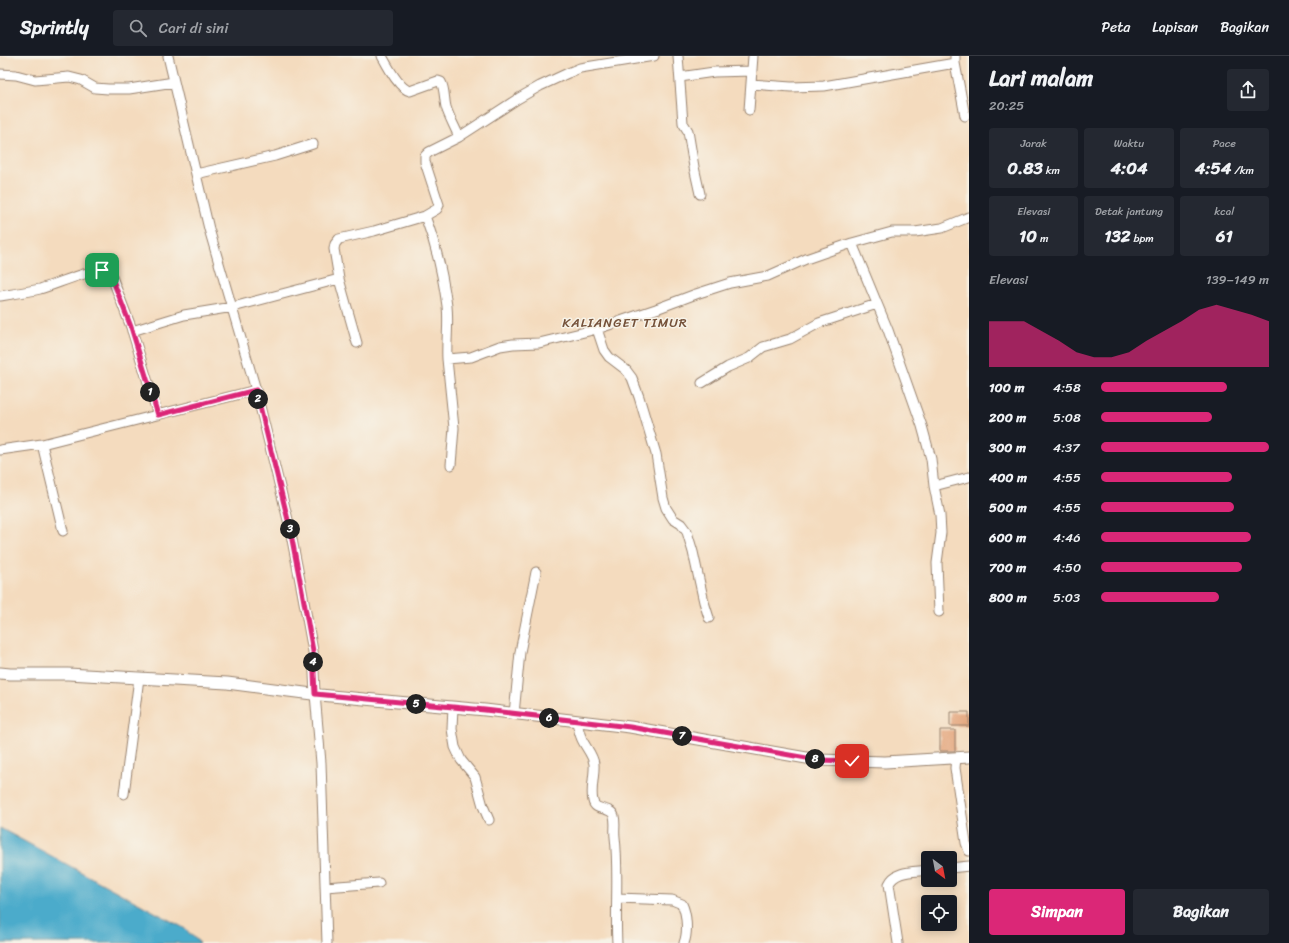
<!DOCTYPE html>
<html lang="id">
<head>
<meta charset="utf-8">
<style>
	:root { --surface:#171b24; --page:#242831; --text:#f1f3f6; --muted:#9ea1a6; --line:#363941; --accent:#db2777 }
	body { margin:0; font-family:Sriracha,sans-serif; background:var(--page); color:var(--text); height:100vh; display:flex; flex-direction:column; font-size:15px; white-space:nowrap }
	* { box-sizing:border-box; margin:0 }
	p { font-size:13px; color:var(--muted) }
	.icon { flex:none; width:22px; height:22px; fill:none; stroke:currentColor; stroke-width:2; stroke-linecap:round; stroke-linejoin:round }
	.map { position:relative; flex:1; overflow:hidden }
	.sheet { display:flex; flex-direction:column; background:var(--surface); width:320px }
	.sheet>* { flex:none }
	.needle { width:26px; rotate:148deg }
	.tools { position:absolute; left:921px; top:795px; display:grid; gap:8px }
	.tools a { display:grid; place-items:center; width:36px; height:36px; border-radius:4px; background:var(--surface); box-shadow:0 2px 10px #0003; font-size:20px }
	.pin { position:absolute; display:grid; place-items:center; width:34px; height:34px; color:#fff; margin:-17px; border-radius:8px; box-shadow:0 2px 6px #0006 }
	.km { position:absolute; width:20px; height:20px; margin:-10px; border-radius:50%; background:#222; color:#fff; font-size:11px; line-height:20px; text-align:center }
	.round { display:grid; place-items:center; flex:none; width:42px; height:42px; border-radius:4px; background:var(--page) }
	.head { display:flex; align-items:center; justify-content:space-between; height:68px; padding:0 20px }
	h1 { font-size:22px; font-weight:800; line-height:30px }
	.stats { display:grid; grid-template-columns:repeat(3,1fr); gap:6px; height:68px; padding:4px 20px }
	.stats div { display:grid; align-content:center; border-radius:4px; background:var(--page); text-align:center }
	.stats b { font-size:17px; font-weight:800 }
	.stats small { font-size:11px; font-weight:400 }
	.stats p { font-size:11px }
	.chart { height:112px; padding:8px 20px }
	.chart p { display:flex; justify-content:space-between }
	.chart svg { width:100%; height:72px; margin-top:4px; fill:var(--accent); opacity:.7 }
	.action { display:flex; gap:8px; margin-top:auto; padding:8px 20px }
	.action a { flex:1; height:46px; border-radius:4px; background:var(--accent); color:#fff; font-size:16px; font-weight:800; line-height:46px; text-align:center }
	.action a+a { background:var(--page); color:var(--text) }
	ul { padding:0 20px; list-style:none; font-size:13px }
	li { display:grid; grid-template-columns:64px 48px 1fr; align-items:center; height:30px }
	li i { height:10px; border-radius:5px; background:var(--accent) }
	header { display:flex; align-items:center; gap:24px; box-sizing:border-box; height:56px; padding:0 20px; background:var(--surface); border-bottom:1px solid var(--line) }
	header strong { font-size:19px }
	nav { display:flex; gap:22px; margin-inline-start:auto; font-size:14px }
	.search { width:280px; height:36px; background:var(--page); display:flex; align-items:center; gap:10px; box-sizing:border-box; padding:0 14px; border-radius:4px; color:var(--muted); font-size:15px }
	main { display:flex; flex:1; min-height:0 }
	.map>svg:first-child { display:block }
	.water { fill:#4cabcb; stroke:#446a74 }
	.building { fill:#e19b6e }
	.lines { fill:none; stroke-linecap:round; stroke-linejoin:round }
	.minor-casing { stroke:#98826e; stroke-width:11 }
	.major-casing { stroke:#98826e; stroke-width:13 }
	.minor { stroke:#fff; stroke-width:9 }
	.major { stroke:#fff; stroke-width:11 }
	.route-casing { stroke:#fff; stroke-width:8 }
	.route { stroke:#db2777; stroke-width:5 }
	.labels { text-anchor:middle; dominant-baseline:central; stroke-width:3; stroke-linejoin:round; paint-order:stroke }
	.quarter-label { font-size:13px; letter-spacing:1px; fill:#75523a; stroke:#f7f3e8 }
</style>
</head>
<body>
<header>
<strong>Sprintly</strong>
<div class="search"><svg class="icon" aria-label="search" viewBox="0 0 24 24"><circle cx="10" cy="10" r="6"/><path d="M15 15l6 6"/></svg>Cari di sini</div>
<nav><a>Peta</a><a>Lapisan</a><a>Bagikan</a></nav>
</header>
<main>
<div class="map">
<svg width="969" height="887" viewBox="0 0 969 887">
	<rect width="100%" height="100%" fill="#f7f3e8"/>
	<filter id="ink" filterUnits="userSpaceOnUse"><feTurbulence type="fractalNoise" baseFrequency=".025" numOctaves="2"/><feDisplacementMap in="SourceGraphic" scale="8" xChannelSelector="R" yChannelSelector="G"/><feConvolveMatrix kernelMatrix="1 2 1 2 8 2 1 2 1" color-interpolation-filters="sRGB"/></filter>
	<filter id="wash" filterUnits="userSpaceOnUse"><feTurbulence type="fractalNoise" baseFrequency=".012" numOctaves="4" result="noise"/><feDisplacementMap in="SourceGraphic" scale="16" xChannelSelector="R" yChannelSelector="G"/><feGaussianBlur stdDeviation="0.9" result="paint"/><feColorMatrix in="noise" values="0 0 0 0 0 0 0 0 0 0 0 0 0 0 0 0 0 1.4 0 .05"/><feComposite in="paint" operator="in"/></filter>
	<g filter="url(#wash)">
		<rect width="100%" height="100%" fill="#f4dbbe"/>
		<path class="water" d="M0 772 184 872 200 887H0Z"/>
		<g id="blocks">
			<path class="building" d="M950 656H969V670H950Z
				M940 674H955V695H940Z"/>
		</g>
	</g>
	<g filter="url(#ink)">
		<use href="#blocks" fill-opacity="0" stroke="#98826e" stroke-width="1"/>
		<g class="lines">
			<defs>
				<path id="minor" d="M168 0 209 173 256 334 289 468 302 535 313 595 315 638 321 707 327 887
					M382 0C387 9 399 33 410 35L438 25 441 26C445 33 444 43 446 51 449 61 455 71 459 81
					M678 0 683 67 688 75 694 111 700 138
					M955 7 965 60
					M0 18 16 19 35 24 69 21 81 24 95 32 108 33H129L174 26
					M680 21 714 16 752 15
					M751 28 791 31 824 30 955 7V0
					M749 54 753 0
					M196 118 275 100 313 88
					M425 160 437 153 439 149 425 106V100L429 96 459 81 519 42 540 30 568 17 580 12 654 0
					M852 187 888 274 922 370 931 403 934 430 940 459 941 477 937 507 939 556
					M0 240C13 238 27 236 40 233 58 228 91 212 107 215L112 221 131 271 158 359
					M597 273 604 294 609 301 626 314 632 322 639 341 656 398 663 442 666 452 673 463 681 468 687 476 693 496 704 546 709 562
					M132 275 184 259 233 251 339 223
					M357 287 339 223 334 193 335 188 339 183 374 175 425 160C436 189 443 220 447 250 449 268 446 285 447 303L471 301 500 290 513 288 539 287 597 273 656 253 696 238 730 227 768 220 806 203 852 187 892 176H915L942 172 969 161
					M447 303 454 372 451 409
					M702 327 728 311 749 302 763 291 790 283 819 267 877 248
					M42 388 63 475
					M0 394 42 388 256 334
					M934 430 969 421
					M453 651 452 673 455 691 461 704 475 721 483 750 489 764
					M514 658 520 596 536 516
					M577 666C578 671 579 676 581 681 584 690 593 698 594 708 595 720 590 733 593 745 595 756 611 750 614 760 616 767 614 774 615 781 619 816 615 852 617 887
					M956 702 955 712 966 787 969 795
					M124 738 139 622
					M950 812 969 810
					M325 831 379 827
					M617 842 672 844 682 848C687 858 688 877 684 887
					M898 887 889 828C895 814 915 816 928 814"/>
				<path id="major" d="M0 617 10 618H68L227 627 320 639 485 654 630 671 818 704 885 706 969 701"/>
			</defs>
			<use href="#minor" class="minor-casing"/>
			<use href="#major" class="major-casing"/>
			<use href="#minor" class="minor"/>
			<use href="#major" class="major"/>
		</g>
	</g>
	<g class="lines" filter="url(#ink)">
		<defs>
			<path id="route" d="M102 214 107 215 112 222 131 271 158 359 256 334 289 468 302 535 313 595 315 638 485 654 630 671 818 704 852 705"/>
		</defs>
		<use href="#route" class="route-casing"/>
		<use href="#route" class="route"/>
	</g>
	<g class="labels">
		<g class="quarter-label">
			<text x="625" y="266">KALIANGET TIMUR</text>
		</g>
	</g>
</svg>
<div class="tools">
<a><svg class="needle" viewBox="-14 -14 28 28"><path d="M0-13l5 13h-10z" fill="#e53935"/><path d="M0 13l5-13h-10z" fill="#9ea1a6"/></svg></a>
<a><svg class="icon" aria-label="locate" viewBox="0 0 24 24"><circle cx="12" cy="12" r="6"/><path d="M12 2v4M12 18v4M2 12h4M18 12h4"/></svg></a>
</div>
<div class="pin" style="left:102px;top:214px;background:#1e9e55"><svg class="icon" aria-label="arrive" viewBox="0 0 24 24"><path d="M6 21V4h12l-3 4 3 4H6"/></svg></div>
<div class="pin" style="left:852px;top:705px;background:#d93025"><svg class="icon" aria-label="check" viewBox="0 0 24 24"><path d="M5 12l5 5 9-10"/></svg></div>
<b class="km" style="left:150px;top:336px">1</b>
<b class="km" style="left:258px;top:343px">2</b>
<b class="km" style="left:290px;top:473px">3</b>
<b class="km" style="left:313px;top:606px">4</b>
<b class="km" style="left:416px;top:648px">5</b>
<b class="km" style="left:549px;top:662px">6</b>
<b class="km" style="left:682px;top:680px">7</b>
<b class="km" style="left:815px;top:703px">8</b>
</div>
<section class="sheet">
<div class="head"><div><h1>Lari malam</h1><p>20:25</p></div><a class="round"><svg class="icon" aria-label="share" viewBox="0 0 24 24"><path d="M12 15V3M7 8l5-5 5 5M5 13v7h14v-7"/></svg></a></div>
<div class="stats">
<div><p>Jarak</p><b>0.83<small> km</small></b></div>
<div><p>Waktu</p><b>4:04</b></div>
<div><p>Pace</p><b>4:54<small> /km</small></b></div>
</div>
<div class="stats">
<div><p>Elevasi</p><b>10<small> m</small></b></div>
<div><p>Detak jantung</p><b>132<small> bpm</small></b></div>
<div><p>kcal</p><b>61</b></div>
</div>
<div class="chart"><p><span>Elevasi</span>139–149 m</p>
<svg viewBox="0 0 160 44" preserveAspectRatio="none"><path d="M0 44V16L10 16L20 16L30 22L40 28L50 35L60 38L70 38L80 35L90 28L100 22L110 16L120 9L130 6L140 9L150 12L160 16V44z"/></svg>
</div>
<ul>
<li><b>100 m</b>4:58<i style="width:75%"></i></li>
<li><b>200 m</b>5:08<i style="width:66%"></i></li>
<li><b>300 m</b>4:37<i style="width:100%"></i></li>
<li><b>400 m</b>4:55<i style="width:78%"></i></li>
<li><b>500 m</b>4:55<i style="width:79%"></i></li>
<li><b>600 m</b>4:46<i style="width:89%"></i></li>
<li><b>700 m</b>4:50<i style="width:84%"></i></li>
<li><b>800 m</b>5:03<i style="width:70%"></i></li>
</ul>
<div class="action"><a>Simpan</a><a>Bagikan</a></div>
</section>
</main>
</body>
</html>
